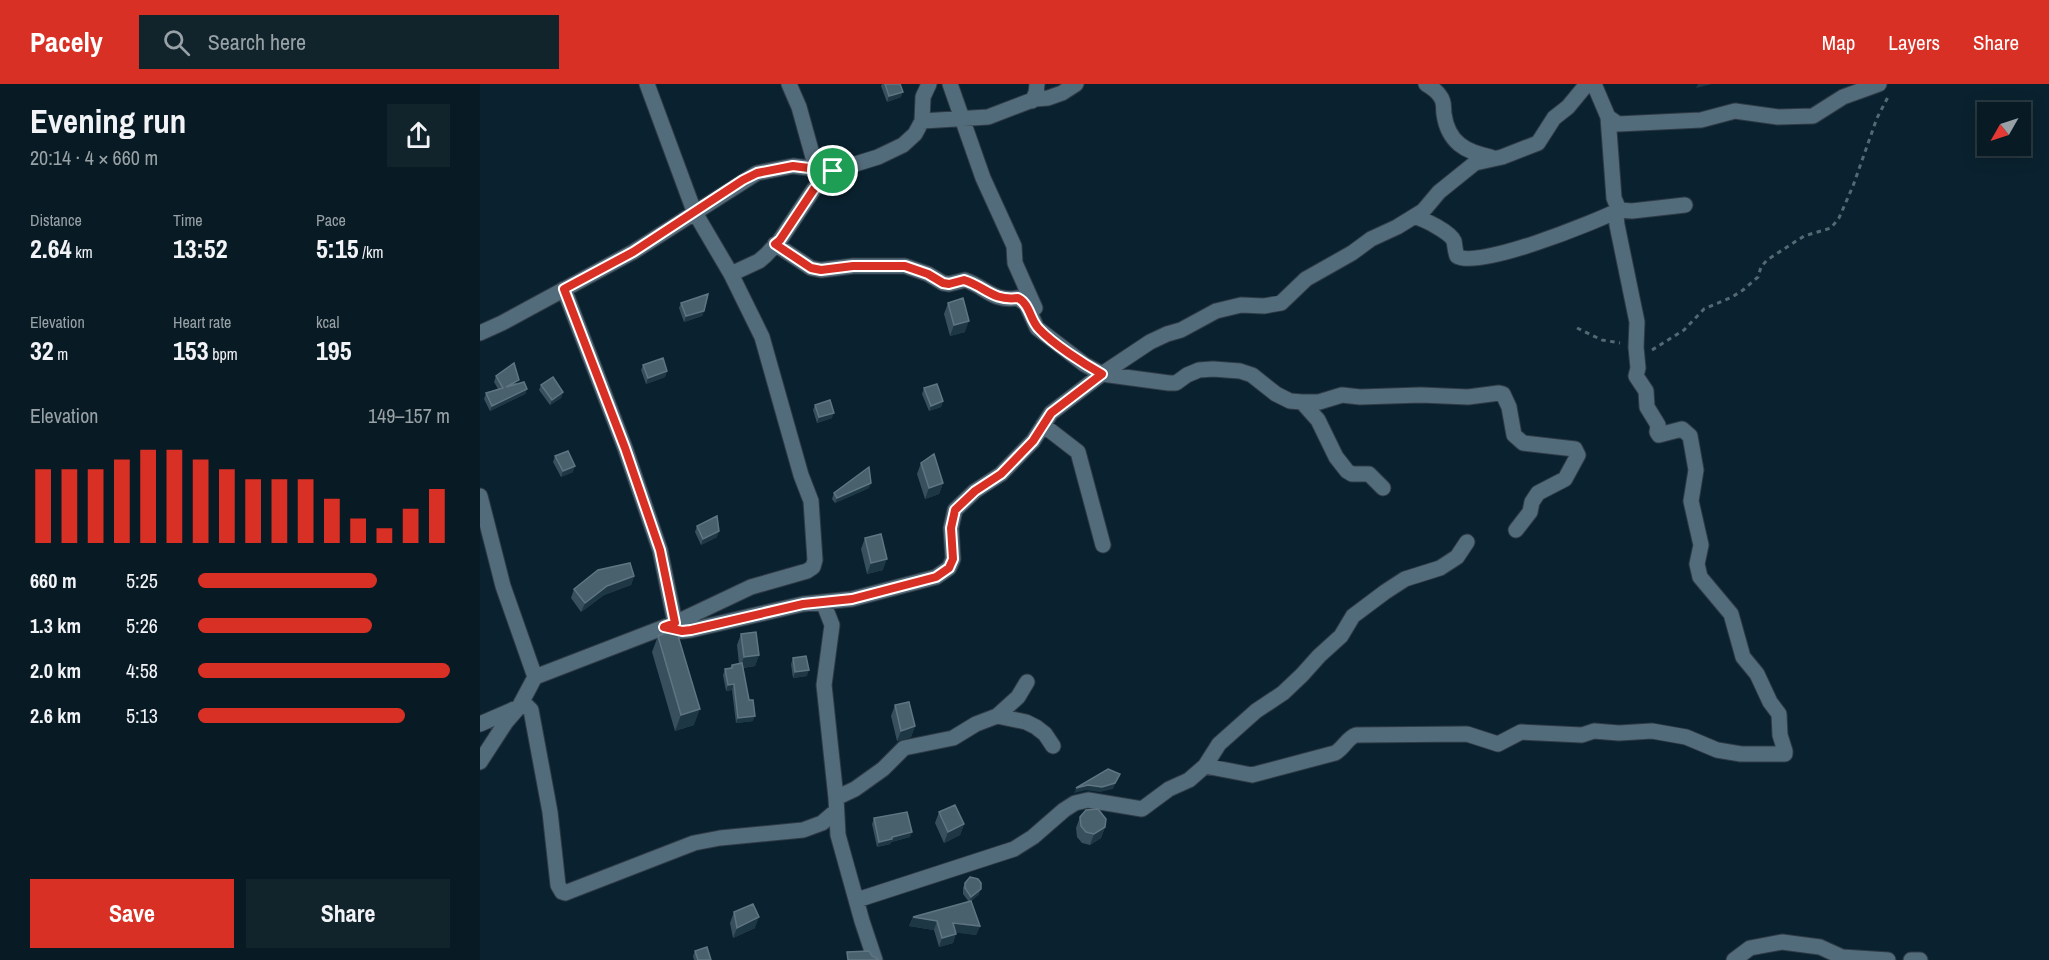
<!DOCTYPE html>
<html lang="en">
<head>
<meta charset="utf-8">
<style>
	:root { --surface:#081a23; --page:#11232b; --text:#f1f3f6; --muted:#98a1a6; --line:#293841; --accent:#d93025 }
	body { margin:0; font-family:"Archivo Narrow",sans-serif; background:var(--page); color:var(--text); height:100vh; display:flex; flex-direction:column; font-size:22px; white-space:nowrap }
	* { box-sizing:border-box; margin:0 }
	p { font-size:20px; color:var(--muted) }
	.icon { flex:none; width:33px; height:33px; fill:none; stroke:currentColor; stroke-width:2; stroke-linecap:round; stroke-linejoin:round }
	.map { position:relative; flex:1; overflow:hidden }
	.side { display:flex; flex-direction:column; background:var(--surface); width:480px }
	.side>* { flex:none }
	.needle { width:39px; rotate:231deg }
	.buttons { position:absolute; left:1497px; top:18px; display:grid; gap:12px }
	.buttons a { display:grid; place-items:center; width:54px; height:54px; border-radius:0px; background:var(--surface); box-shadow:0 3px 15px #0003,0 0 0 2px var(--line); font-size:30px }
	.pin { position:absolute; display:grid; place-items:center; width:51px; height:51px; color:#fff; margin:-26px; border:3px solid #fff; border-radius:50%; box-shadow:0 2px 6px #0007 }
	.round { display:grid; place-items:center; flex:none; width:63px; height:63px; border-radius:0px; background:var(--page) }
	.summary { display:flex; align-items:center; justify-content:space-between; height:102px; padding:0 30px }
	h1 { font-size:33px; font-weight:700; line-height:45px }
	.metrics { display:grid; grid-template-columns:repeat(3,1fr); gap:9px; height:102px; padding:6px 30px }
	.metrics div { display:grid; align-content:center }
	.metrics b { font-size:26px; font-weight:700 }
	.metrics small { font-size:16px; font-weight:400 }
	.metrics p { font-size:16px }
	.chart { height:168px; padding:12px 30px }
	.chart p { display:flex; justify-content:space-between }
	.chart svg { width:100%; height:108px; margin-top:6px; stroke:var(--accent); stroke-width:6 }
	.action { display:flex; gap:12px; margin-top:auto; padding:12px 30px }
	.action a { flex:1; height:69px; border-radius:0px; background:var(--accent); color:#fff; font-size:24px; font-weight:700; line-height:69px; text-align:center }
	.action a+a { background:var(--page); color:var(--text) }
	ul { padding:0 30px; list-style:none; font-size:20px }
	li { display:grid; grid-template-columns:96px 72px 1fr; align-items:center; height:45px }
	li i { height:15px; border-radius:8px; background:var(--accent) }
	header { display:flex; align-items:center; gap:36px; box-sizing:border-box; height:84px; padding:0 30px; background:var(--accent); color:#fff }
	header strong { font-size:28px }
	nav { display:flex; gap:33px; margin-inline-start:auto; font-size:21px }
	.search { width:420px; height:54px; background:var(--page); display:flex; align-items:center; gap:15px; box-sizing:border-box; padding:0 21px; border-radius:0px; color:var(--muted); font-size:22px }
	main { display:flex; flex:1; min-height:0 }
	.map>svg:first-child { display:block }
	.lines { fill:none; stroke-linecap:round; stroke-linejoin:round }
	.minor-casing { stroke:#2f3b46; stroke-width:17 }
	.path { stroke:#546974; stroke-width:3; stroke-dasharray:4.5 4.5; stroke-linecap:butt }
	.minor { stroke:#536c7b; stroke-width:15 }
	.wall { fill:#38505e }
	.shaded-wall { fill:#1e3745 }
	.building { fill:#49606d; stroke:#5f7582; stroke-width:1.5 }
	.route-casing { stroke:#fff; stroke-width:12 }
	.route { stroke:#d93025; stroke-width:8 }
</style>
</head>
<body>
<header>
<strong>Pacely</strong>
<div class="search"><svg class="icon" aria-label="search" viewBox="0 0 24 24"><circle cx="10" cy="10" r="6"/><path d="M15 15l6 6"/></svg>Search here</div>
<nav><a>Map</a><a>Layers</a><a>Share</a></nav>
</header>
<main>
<section class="side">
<div class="summary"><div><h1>Evening run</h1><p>20:14 · 4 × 660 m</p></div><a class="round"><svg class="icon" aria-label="share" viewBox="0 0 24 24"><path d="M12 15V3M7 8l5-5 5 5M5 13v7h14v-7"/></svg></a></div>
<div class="metrics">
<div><p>Distance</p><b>2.64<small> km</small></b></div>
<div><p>Time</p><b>13:52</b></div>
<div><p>Pace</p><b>5:15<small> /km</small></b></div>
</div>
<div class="metrics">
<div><p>Elevation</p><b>32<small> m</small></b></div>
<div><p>Heart rate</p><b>153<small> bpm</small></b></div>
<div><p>kcal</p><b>195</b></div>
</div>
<div class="chart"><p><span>Elevation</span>149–157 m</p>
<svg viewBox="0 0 160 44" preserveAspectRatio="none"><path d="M5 44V14M15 44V14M25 44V14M35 44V10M45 44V6M55 44V6M65 44V10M75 44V14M85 44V18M95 44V18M105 44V18M115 44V26M125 44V34M135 44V38M145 44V30M155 44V22"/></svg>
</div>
<ul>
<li><b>660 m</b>5:25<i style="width:71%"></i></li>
<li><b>1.3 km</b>5:26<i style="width:69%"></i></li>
<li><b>2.0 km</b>4:58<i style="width:100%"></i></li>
<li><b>2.6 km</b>5:13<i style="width:82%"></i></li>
</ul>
<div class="action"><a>Save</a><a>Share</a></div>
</section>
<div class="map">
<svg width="1569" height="876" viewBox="0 0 1569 876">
	<rect width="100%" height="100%" fill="#0a222f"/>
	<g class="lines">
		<defs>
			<path id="minor" d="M309 0 319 23 336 84
				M470 0 503 94 534 162 535 179 555 224
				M946 0C951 3 957 7 960 12 965 18 963 23 964 30 968 58 985 68 1011 73
				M1114 0 1128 33 1138 40 1221 36 1255 27 1298 33 1333 32 1363 13 1399 0
				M552 17 556 9 557 0
				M1128 33 1134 114 1139 126 1152 127 1205 121
				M442 37 508 33 555 15 568 14 582 9 596 0
				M935 133C944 135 970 148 974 157 975 162 975 167 977 172 997 186 1115 138 1139 126
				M295 160 331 184 341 186 373 182H425L448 190 463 199 469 200 485 196C506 203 512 218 538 214L546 220 557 244 604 280 622 290 689 299H696L707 291 719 286 733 285 760 287 772 291 796 310 810 317 822 318H839L862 311 880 313 941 311 988 313 1019 309 1023 310 1029 323 1034 351 1043 359 1095 365 1098 371 1085 395 1058 409 1052 418 1050 428 1036 446
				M251 190 279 177 286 171 300 156 334 105 353 87 398 73 423 61 435 50 442 37 443 13 449 0
				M84 205 145 364 180 466 195 539
				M0 249 22 239 153 168 277 89 313 82 353 87
				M822 318 838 336 856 373 867 387 872 390H889L903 404
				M563 341 598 368 623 461
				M0 412 23 502 55 593
				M343 518 352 541 344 601 356 714 358 751 382 837 395 876
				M184 544 202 547 211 546 323 520 372 515 456 493 469 484 473 475 471 444 475 426 495 407 521 390 553 357 571 329 622 290 670 258 687 250 701 246 736 227 761 221 784 222 801 219 826 195 872 169 891 155 917 143 943 127 959 108 995 79 1022 73 1058 59 1074 34 1088 23 1107 0
				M517 632 538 613 547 598
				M0 640 39 623 47 622 51 626 70 728 78 801 82 808 85 809 214 759 240 754 323 746 342 739 356 727
				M0 678 26 638 39 623 55 593 195 539 271 503 327 487 333 483 335 476 331 417 321 391 282 253 251 190 214 127 167 0
				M725 682 772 691 855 669C864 664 867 654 876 651L987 650 1018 660 1041 648 1102 651 1114 647 1139 649 1172 647 1206 653 1237 666 1261 670H1305V667L1300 651 1299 630 1290 618 1277 590 1263 573 1251 530 1220 493 1217 480 1221 461 1211 417 1216 386 1210 352 1202 345 1179 351 1177 348 1178 341 1167 323 1166 307 1156 292 1158 284 1156 263 1157 238 1137 141 1136 132 1139 126
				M356 714 375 705 403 685 424 664 473 654 496 640 517 632 546 638 556 643 565 650 573 662
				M377 816 534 765 553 753 584 726 595 719 608 716 662 725 689 705 709 696 725 682 739 660 776 627 803 609 822 591 839 572 861 552 873 532 905 508 925 495 960 484 977 473 987 458
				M1254 876 1270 864 1302 858 1340 863 1362 873 1408 876
				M1431 876H1440"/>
		</defs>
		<use href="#minor" class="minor-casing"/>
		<path class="path" d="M1097 244 1122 256 1140 259
			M1172 266 1204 246 1224 225 1252 213 1263 206 1278 193 1281 183 1287 176 1324 152 1351 144 1359 134 1373 102 1397 34 1408 13"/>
		<use href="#minor" class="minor"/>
	</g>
	<path class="wall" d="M402 0H420L421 13 407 18 401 2Z
		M201 219 224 227 222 232 204 238 199 224Z
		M468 219 485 248 470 252 464 230Z
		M163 281 187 287 185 293 166 300 161 286Z
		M16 292 38 300 47 305 45 310 10 327 4 315 6 309 18 305 14 298Z
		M61 301 83 308 81 314 70 321 59 306Z
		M444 304 463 317 461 323 449 327 442 310Z
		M335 321 352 334 337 339 333 326Z
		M75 372 93 388 81 393 73 378Z
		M441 379 463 399 459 410 445 415 437 390Z
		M389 404 355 419 352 415 354 409Z
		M217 442 237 453 221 461 215 448Z
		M385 454 403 486 387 490 381 465Z
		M154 492 151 501 124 511 101 528 91 514 94 505Z
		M261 550 279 571 275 582 263 584 273 637 256 639 252 606 246 607 243 591 245 585 250 584 252 581 259 580 257 561Z
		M178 552 214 641 195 647 172 568Z
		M313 574 327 592 313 594 311 580Z
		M415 621 435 642 431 653 417 657 411 632Z
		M459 728 484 740 480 751 464 759 455 739Z
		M600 733 625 743 621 754 610 761 602 759 597 753 596 744Z
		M394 734 430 753 411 758 410 760 397 763 392 740Z
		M485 799 499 810 490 818 500 842 496 851 476 848 473 859 459 863 454 846 429 842 433 833 489 818 483 810V804Z
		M254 828 275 844 253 854 250 839Z
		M215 867 231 876H214L213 872Z"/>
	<path class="shaded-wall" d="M1218 0H1232L1216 4Z
		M423 8 421 13 407 18 409 12Z
		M224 227 222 232 204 238 206 232Z
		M489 237 485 248 470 252 474 241Z
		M187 287 185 293 166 300 168 294Z
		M47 305 45 310 10 327 12 322Z
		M83 308 81 314 70 321 72 316Z
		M463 317 461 323 449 327 451 322Z
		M354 329 352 334 337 339 339 333Z
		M95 382 93 388 81 393 83 387Z
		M391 399 389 404 355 419 357 414Z
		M463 399 459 410 445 415 449 404Z
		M239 447 237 453 221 461 223 455Z
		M407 475 403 486 387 490 391 479Z
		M154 492 151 501 124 511 101 528 105 519 127 502Z
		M279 571 275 582 260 584 264 573Z
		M329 586 327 592 313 594 315 588Z
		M254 600 252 606 246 607 248 601Z
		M220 625 214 641 195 647 201 631Z
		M275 632 273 637 256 639 258 634Z
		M435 642 431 653 417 657 421 647Z
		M640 690 633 705 620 708 606 706 594 709 596 704 608 701Z
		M484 740 480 751 464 759 468 748Z
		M625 743 621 754 610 761 614 750Z
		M432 748 430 753 411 758 410 760 397 763 399 758Z
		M501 805 499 810 489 819 491 813Z
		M279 833 275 844 253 854 257 844Z
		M433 833 457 837 454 846 429 842Z
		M473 839 500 842 496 851 470 848Z
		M476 850 473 859 459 863 462 854Z"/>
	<path class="building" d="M405 0H420L423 8 409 12Z
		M228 210 224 227 206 232 201 219Z
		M483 214 489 237 474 241 468 219Z
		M183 274 187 287 168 294 163 281Z
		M34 279 39 296 26 303 44 298 47 305 12 322 6 309 23 304 16 292Z
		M73 293 83 308 72 316 61 301Z
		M457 300 463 317 451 322 444 304Z
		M350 316 354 329 339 333 335 321Z
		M88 367 95 382 83 387 75 372Z
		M454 370 463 399 449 404 441 379Z
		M389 383 391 399 357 414 354 409Z
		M237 432 239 447 223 455 217 442Z
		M401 450 407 475 391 479 385 454Z
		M150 479 154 492 127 502 105 519 94 505 118 486Z
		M196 545 220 625 201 631 178 552Z
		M276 548 279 571 264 573 261 550Z
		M326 572 329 586 315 588 313 574Z
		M262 579 269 616H273L275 632 258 634 254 600 248 601 245 585 252 584V581Z
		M429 618 435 642 421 647 415 621Z
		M628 685 640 690 635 699 622 703 608 701 596 704Z
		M475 721 484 740 468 748 459 728Z
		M618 725 626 735 625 743 614 750 606 748 601 742 600 733 606 726Z
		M427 728 432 748 412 753V755L399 758 394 734Z
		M490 793 498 795 501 799V805L491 813 485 804V799Z
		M491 817 500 842 473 839 476 850 462 854 457 837 433 833Z
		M273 820 279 833 257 844 254 828Z
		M227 863 231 876H218L215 867Z
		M389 867 392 872 398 875V876H368L367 868Z"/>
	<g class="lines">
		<defs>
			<path id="route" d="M313 82 353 87 334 105 300 156 295 160 331 184 341 186 373 182H425L448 190 463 199 469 200 484 196C506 203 512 217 538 214 550 220 550 236 559 245 573 260 604 280 622 290L571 329 553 357 521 390 495 407 475 426 471 444 473 475 469 484 456 493 372 515 323 520 211 546 202 547 184 543 195 539 180 466 145 364 84 205 153 168 263 96 277 89Z"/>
		</defs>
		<use href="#route" class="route-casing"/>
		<use href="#route" class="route"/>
	</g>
</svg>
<div class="buttons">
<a><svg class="needle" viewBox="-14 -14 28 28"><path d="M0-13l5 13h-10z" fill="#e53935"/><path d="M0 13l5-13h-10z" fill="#98a1a6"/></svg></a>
</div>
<div class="pin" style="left:353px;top:87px;background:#1e9e55"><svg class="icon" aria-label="arrive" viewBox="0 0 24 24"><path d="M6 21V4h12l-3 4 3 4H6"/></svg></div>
</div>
</main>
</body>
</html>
